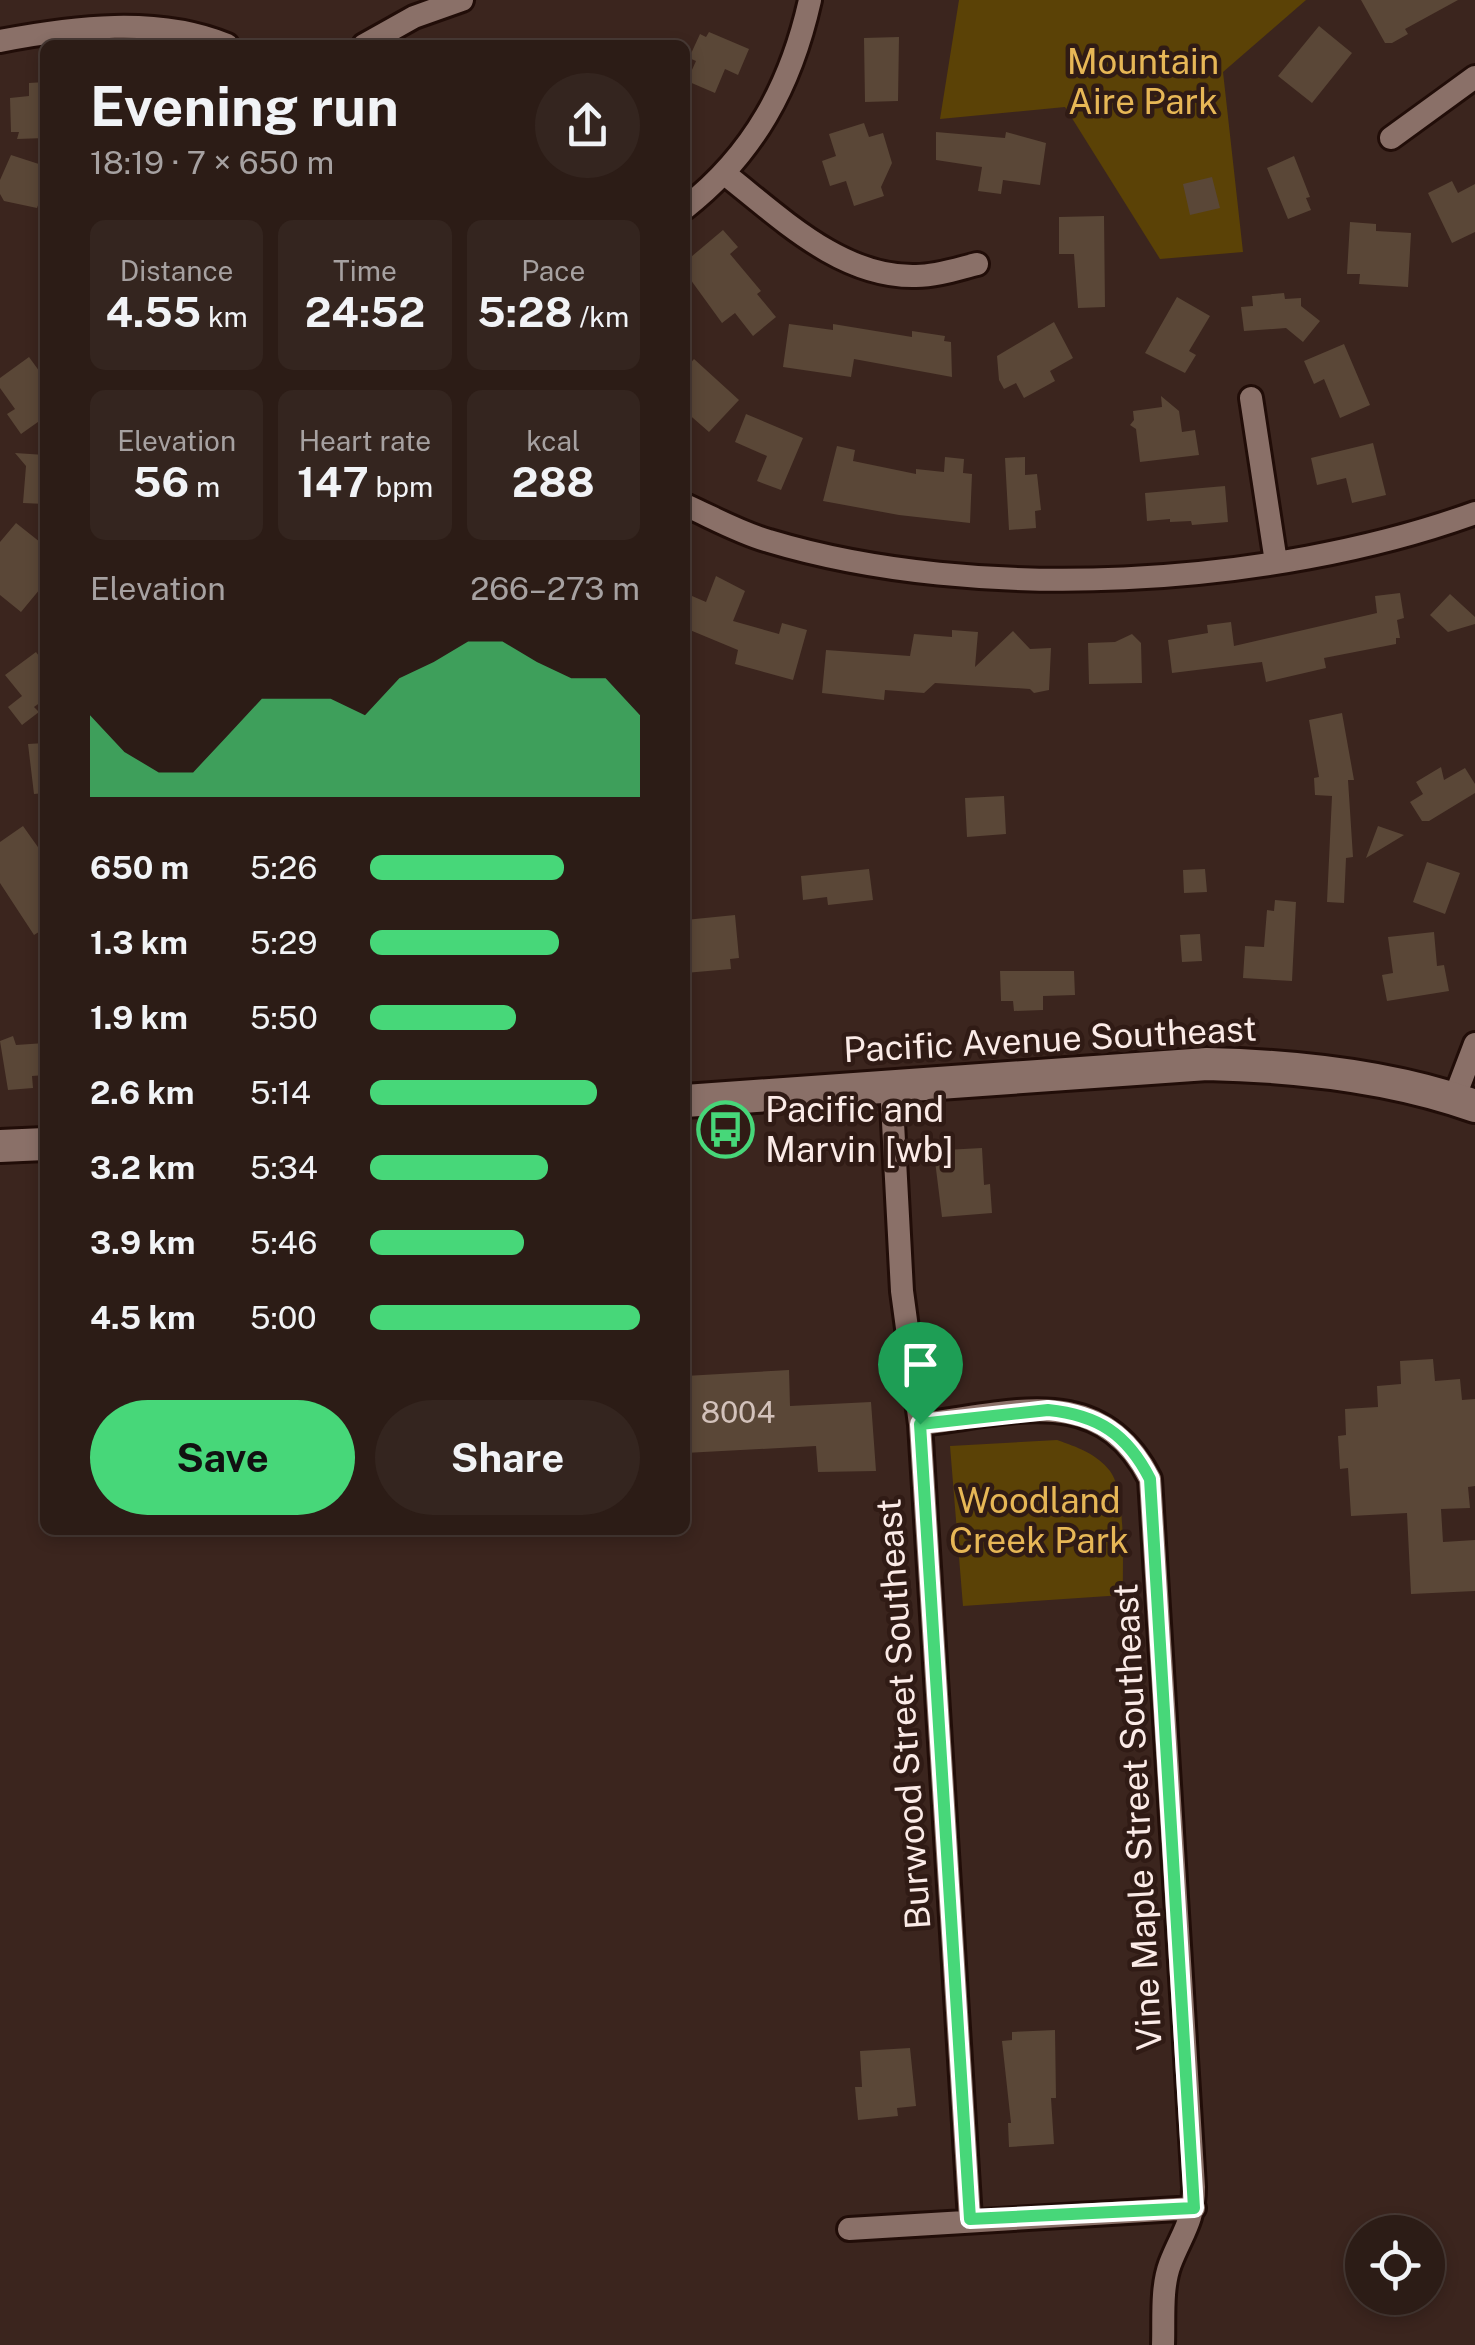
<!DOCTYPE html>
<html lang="en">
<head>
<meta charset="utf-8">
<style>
	:root { --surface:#2c1c16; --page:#34251f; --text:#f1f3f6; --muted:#a6a1a1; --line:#483a35; --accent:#47d779 }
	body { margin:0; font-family:"Public Sans",sans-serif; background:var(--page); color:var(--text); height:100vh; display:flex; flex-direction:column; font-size:38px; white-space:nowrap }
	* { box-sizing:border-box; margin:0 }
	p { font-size:32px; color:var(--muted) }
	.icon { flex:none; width:55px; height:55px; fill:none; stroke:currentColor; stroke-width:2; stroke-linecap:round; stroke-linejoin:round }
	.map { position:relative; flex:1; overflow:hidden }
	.panel { position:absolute; left:40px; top:40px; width:650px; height:1495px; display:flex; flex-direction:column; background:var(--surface); border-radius:15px; box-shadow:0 5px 15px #0003,0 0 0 2px var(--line) }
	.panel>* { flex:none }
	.fabs { position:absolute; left:1345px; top:2215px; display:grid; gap:20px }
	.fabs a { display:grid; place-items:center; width:100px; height:100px; border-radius:50%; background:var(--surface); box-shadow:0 5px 15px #0003,0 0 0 2px var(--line); font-size:50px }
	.pin { position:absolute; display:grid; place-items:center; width:85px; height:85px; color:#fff; margin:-102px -42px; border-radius:50% 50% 50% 0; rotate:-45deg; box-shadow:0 0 10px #0007 }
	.pin .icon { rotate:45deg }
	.round { display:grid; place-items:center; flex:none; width:105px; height:105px; border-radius:52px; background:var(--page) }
	.head { display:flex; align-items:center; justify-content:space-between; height:170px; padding:0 50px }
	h1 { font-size:55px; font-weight:700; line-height:75px }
	.metrics { display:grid; grid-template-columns:repeat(3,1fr); gap:15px; height:170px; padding:10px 50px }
	.metrics div { display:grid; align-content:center; border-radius:15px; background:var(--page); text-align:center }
	.metrics b { font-size:42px; font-weight:700 }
	.metrics small { font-size:28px; font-weight:400 }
	.metrics p { font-size:28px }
	.chart { height:280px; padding:20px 50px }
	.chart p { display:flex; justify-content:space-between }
	.chart svg { width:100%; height:180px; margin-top:10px; fill:var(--accent); opacity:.7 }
	.cta { display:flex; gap:20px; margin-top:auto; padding:20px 50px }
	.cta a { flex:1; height:115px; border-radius:60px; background:var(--accent); color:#111; font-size:40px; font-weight:700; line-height:115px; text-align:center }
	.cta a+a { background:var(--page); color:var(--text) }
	ul { padding:0 50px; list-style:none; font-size:32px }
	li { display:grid; grid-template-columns:160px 120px 1fr; align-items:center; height:75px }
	li i { height:25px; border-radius:12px; background:var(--accent) }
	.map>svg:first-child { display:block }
	.green { fill:#5b4206 }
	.building { fill:#5a4737 }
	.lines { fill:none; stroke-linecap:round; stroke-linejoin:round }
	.minor-casing { stroke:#210d08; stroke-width:28 }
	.secondary-casing { stroke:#210d08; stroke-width:38 }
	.minor { stroke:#8a7068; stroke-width:22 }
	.secondary { stroke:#8a7068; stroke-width:32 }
	.route-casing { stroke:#fff; stroke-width:20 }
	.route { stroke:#47d779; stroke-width:12 }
	.labels { text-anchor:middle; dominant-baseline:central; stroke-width:9; stroke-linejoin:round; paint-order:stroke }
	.number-label { font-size:30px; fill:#d3c2bb }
	.park-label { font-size:35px; fill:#e7b756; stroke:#301b15 }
	.street-label { font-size:35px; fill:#fbebe7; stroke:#301b15 }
	.poi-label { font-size:35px; fill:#fbebe7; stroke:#301b15; text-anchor:start }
</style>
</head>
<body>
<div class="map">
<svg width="1475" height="2345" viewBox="0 0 1475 2345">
	<rect width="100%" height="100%" fill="#3b251e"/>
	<path class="green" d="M959 0H1306L1223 72 1243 252 1160 259 1065 107 940 119Z
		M1057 1440C1077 1447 1097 1454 1110 1471 1127 1494 1122 1566 1123 1595L963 1606 950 1446Z"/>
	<path class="building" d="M1361 0H1458L1405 29 1408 34 1392 43H1385Z
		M1319 26 1352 53 1312 103 1278 76Z
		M709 32 749 49 738 75 725 69 715 93 687 81 696 61 689 58 700 34 706 37Z
		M899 37 898 101 865 102 864 38Z
		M45 82V138L17 139 19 132H11L10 98 29 96V83Z
		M864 123 869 137 883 133 892 163 881 187 884 196 854 206 846 181 830 186 822 161 836 156 829 134Z
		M936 132 1005 138 1006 132 1046 143 1040 185 1003 180 1001 194 978 191 982 167 936 160Z
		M11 155 45 166V186L37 208 4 201 0 194V180Z
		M1294 156 1310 197 1306 198 1311 210 1288 219 1267 168Z
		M1212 177 1220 208 1190 215 1183 184Z
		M1452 181 1458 193 1475 184V232L1452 243 1428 193Z
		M1104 216 1105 307 1078 308 1074 254H1059V217Z
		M1350 222 1376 224V231L1411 233 1408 287 1359 284 1360 274H1347Z
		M723 230 738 247 730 254 761 291 757 294 776 317 753 336 735 313 722 323 685 272V262Z
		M1284 293 1285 299 1301 298V306L1320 321 1303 342 1286 328 1244 331 1241 307 1253 306 1252 296Z
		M1177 297 1210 316 1189 351 1196 355 1185 373 1145 353Z
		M1054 322 1073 358 1050 371 1055 381 1024 398 1016 383 1004 389 999 380 997 356Z
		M789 324 833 330V324L912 337V331L945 336 944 341 951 342 952 377 854 359 851 377 783 367Z
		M1344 344 1370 405 1340 418 1324 379 1314 384 1304 361Z
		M29 357 45 379V417L21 434 7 414 15 409 0 388V378Z
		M694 359 739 400 709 432 685 411V369Z
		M1161 396 1179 411 1182 432 1195 430 1199 455 1140 462 1136 429 1130 425 1134 420 1133 411 1162 407Z
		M746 414 803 438 781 490 757 481 767 456 735 442Z
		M1373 443 1386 495 1352 503 1346 478 1317 485 1311 458Z
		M837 446 855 450 853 461 916 474V469L944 472 945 457 964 459 963 473 972 474 970 523 899 515 823 501Z
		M15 453 45 455V504L23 503 26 466Z
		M1025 457V475L1037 474 1041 510 1035 511 1036 528 1009 530 1005 458Z
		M1225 486 1228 522 1192 525 1191 521 1170 522V519L1147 521 1145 493Z
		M16 523 45 546V567L38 576 45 583 21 612 0 595V542Z
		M716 576 745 591 733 621 779 634 782 623 807 630 793 680 735 664 738 650 685 628V593L706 602Z
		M1400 593 1404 618 1397 620 1400 638H1396V644L1324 658 1326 668 1266 682 1262 662 1172 673 1168 640 1208 633 1207 625 1231 622 1234 646 1377 613 1375 596Z
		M1450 594 1475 617V624L1448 632 1430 615Z
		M952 630 978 632 975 667 1013 631 1030 649 1051 648 1049 690 1034 693 1030 689 935 683 924 693 885 690 884 700 822 693 826 650 910 656 914 634 952 637Z
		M1132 634 1141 643 1142 683 1089 684 1088 643 1115 642Z
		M36 652 45 664V699L34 707 39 712 22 725 8 707 22 696 5 675Z
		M1342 713 1354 780H1348L1353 857 1346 858 1344 903 1327 902 1332 796 1315 795 1314 778 1319 777 1309 720Z
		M45 743V793L34 794 28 744Z
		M1441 767 1444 780 1465 768 1475 784V793L1429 821H1422L1410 802 1423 794 1416 782Z
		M1004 796 1006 834 967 837 965 798Z
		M23 826 45 857V928L34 935 0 883V842Z
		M1378 826 1404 835 1366 858Z
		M1427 862 1460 873 1445 914 1413 902Z
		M869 869 873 900 828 905 827 897 803 900 801 876Z
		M1205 869 1207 892 1184 893 1183 870Z
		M1275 900 1296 902 1292 981 1243 978 1245 946 1264 947 1267 910 1274 911Z
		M735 915 739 958 730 959 731 969 685 973V920Z
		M1434 932 1437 966 1444 965 1449 991 1387 1001 1382 975 1393 973 1388 937Z
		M1200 934 1202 961 1182 962 1180 935Z
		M1000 971H1074L1075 995 1043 996V1010L1014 1011 1013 1001H1001Z
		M13 1036 16 1045 45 1043V1075L32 1076 33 1088 8 1090 0 1041Z
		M982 1148 984 1185 990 1184 992 1213 942 1217 935 1161 946 1160 945 1150Z
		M1433 1359 1435 1381 1460 1379 1462 1400 1475 1399V1486L1468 1487 1470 1508 1441 1509 1443 1542 1475 1540V1591L1411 1594 1407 1513 1351 1516 1348 1468 1340 1469 1338 1436 1346 1435 1345 1409 1378 1407 1377 1386 1401 1384 1400 1361Z
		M789 1370 790 1406 871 1402 876 1471 818 1472 816 1446 685 1453V1376Z
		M1055 2030 1056 2098H1051L1054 2144 1009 2147 1008 2123H1011L1002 2041 1012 2040V2032Z
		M910 2048 916 2106 897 2108 898 2116 858 2120 855 2087H862L860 2051Z"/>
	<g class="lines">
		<defs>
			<path id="minor" d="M0 41C72 27 158 16 227 45
				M364 45 414 17 462 0
				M1391 138 1475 77
				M725 174C780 217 841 278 916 276 937 276 957 269 977 264
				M685 208C754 154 791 85 810 0
				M1251 398 1276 562
				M685 505C712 517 740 533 769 541 978 604 1271 587 1475 513
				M891 1085 902 1291 920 1424 970 2219
				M1454 1099 1475 1044
				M920 1424C1010 1414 1100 1380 1150 1479L1194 2187C1194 2222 1182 2233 1170 2264 1161 2288 1164 2319 1163 2345
				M849 2229 1194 2208"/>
			<path id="secondary" d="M685 1101 1207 1064C1296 1066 1391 1076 1475 1106
				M0 1146 45 1144"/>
		</defs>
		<use href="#minor" class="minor-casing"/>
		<use href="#secondary" class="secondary-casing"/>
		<use href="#minor" class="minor"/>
		<use href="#secondary" class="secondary"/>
	</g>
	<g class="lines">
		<defs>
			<path id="route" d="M1048 1410C1098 1415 1127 1434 1150 1479L1194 2208 970 2219 920 1424Z"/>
		</defs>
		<use href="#route" class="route-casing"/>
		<use href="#route" class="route"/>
	</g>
	<defs>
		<symbol id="bus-ring" viewBox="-11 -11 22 22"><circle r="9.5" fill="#301b15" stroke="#47d779" stroke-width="1.5"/><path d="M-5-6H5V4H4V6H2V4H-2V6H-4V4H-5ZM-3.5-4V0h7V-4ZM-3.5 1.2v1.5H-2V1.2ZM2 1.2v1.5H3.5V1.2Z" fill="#47d779"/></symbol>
	</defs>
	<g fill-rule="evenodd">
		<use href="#bus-ring" x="694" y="1098" width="63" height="63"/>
	</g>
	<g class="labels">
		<g class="number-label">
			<text x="738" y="1412">8004</text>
		</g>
		<g class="park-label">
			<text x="1143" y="61">Mountain<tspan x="1143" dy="40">Aire Park</tspan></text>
			<text x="1039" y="1500">Woodland<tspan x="1039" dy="40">Creek Park</tspan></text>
		</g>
		<g class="street-label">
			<text transform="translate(1050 1039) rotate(-3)">Pacific Avenue Southeast</text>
			<text transform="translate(903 1714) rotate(-94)">Burwood Street Southeast</text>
			<text transform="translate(1137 1817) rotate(-93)">Vine Maple Street Southeast</text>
		</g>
		<g class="poi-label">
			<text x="765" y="1109">Pacific and<tspan x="765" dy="40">Marvin [wb]</tspan></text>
		</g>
	</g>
</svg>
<div class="fabs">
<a><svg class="icon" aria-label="locate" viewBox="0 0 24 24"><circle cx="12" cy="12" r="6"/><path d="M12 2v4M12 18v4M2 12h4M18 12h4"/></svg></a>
</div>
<div class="pin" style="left:920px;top:1424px;background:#1e9e55"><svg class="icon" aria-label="arrive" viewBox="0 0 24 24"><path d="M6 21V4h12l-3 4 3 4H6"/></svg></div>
<section class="panel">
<div class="head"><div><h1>Evening run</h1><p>18:19 · 7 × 650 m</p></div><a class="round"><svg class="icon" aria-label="share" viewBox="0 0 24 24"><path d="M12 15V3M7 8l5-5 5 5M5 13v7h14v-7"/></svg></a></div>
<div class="metrics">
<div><p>Distance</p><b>4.55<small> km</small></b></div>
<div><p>Time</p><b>24:52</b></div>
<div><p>Pace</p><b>5:28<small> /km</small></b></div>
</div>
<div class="metrics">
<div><p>Elevation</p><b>56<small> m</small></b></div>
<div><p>Heart rate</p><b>147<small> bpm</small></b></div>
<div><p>kcal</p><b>288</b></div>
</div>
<div class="chart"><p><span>Elevation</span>266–273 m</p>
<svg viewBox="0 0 160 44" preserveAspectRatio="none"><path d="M0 44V24L10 33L20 38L30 38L40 29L50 20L60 20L70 20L80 24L90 15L100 11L110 6L120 6L130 11L140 15L150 15L160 24V44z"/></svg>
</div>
<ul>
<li><b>650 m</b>5:26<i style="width:72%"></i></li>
<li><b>1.3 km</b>5:29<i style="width:70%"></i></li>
<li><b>1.9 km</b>5:50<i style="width:54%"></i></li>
<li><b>2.6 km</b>5:14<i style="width:84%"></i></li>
<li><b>3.2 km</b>5:34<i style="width:66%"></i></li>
<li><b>3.9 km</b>5:46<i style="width:57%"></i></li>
<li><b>4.5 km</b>5:00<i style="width:100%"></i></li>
</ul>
<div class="cta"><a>Save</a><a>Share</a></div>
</section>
</div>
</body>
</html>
